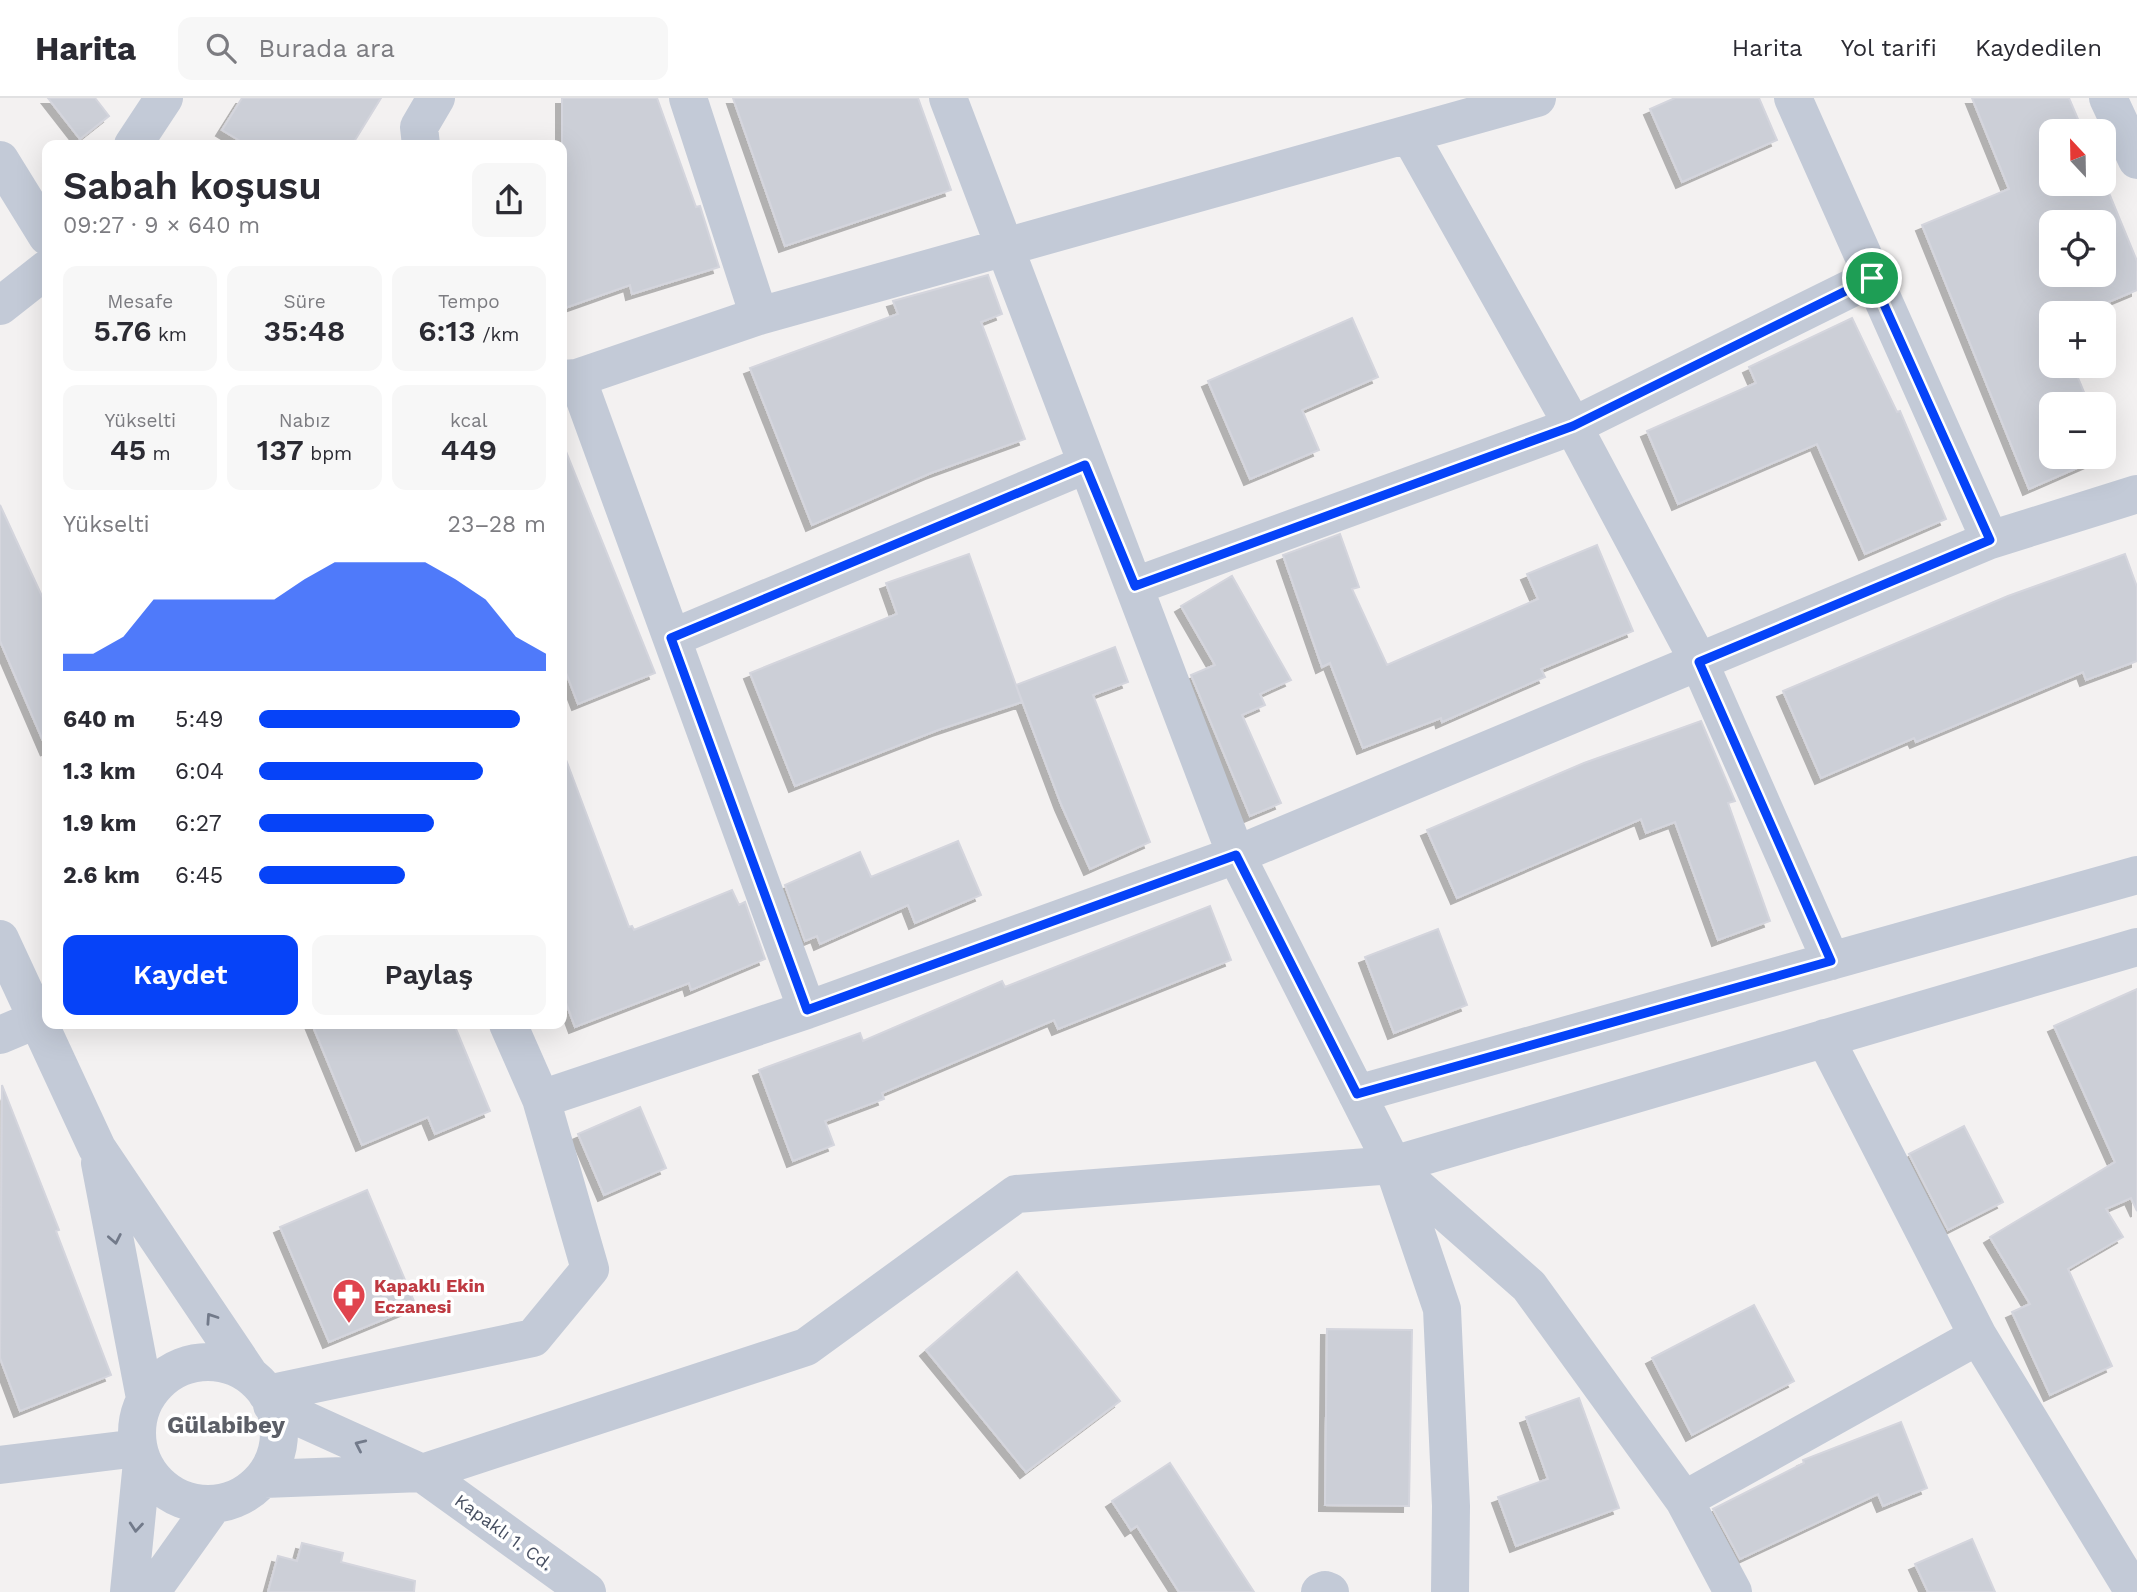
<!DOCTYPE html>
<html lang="tr">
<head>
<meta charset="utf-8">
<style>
	:root { --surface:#fff; --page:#f7f7f7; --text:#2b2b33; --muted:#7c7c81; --line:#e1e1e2; --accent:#0643f8 }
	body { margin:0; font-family:"Work Sans",sans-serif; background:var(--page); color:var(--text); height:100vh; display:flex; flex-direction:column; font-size:26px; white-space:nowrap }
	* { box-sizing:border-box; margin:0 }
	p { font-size:23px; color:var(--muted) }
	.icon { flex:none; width:38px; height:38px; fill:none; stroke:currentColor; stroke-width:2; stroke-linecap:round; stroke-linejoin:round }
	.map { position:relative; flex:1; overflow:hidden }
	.sheet { position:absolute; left:42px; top:42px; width:525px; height:889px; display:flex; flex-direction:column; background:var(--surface); border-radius:14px; box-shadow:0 7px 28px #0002 }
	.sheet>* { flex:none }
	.needle { width:46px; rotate:338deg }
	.buttons { position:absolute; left:2039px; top:21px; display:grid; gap:14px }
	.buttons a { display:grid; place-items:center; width:77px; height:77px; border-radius:14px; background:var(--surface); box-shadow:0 7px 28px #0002; font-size:35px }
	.pin { position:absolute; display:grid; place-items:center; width:60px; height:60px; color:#fff; margin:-30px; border:4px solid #fff; border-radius:50%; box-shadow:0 2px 7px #0007 }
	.round { display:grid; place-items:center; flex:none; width:74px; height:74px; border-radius:14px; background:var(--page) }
	.summary { display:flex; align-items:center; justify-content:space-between; height:119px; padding:0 21px }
	h1 { font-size:38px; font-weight:600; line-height:52px }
	.figures { display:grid; grid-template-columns:repeat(3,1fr); gap:10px; height:119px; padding:7px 21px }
	.figures div { display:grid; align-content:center; border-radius:14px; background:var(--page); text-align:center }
	.figures b { font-size:30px; font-weight:600 }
	.figures small { font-size:19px; font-weight:400 }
	.figures p { font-size:19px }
	.chart { height:196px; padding:14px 21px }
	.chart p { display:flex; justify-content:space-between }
	.chart svg { width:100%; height:126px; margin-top:7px; fill:var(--accent); opacity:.7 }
	.cta { display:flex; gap:14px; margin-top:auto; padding:14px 21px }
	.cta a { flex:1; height:80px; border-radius:14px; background:var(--accent); color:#fff; font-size:28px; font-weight:600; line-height:80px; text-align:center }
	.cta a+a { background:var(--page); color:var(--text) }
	ul { padding:0 21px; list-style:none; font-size:23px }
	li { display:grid; grid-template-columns:112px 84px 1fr; align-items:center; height:52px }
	li i { height:18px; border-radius:9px; background:var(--accent) }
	header { display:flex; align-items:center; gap:42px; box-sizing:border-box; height:98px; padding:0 35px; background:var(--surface); border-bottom:2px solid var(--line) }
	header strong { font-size:33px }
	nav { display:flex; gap:38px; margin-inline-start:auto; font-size:24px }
	.search { width:490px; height:63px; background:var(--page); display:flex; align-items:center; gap:18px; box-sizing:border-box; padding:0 24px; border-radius:14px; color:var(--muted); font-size:26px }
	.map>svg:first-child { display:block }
	.building { fill:#cccfd7; stroke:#d4d5dd; stroke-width:2; fill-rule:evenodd; filter:url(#shadow) }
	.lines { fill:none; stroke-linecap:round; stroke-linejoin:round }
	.minor { stroke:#c3cad7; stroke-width:38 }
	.oneway { stroke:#727a8a }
	.route-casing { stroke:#fff; stroke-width:14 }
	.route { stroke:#0643f8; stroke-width:9 }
	.labels { text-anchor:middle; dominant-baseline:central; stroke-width:7; stroke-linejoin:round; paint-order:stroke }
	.health-label { font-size:18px; font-weight:bold; fill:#be3a42; stroke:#fff; text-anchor:start }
	.street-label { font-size:18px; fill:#474f61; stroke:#fff }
	.district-label { font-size:24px; font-weight:bold; fill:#5c5f67; stroke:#fff }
</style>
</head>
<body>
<header>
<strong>Harita</strong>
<div class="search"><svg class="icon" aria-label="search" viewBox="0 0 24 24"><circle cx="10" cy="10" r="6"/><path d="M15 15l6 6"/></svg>Burada ara</div>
<nav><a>Harita</a><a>Yol tarifi</a><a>Kaydedilen</a></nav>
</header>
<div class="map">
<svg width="2137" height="1494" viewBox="0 0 2137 1494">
	<defs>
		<filter id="shadow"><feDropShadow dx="-6" dy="6" stdDeviation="0" flood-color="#0004"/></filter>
	</defs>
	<rect width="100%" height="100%" fill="#f3f1f1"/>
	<path class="building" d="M48 0H95L109 18 80 41Z
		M242 0H381L352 47H247L222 32Z
		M562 0H657L696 109 700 108 719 169 632 196 630 187 562 211Z
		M733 0H918L951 92 785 148Z
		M1675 0H1759L1777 42 1682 84 1650 11Z
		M1972 0H2069L2083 33H2051V86H2104V83L2137 163V192L2082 215H2051V268H2073L2089 306H2051V359H2102L2029 391 1922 127 2009 91ZM2051 124H2104V177H2051Z
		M988 177 1002 216 981 224 1025 341 931 375 812 427 750 270 898 216 893 203Z
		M1352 220 1378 279 1302 312 1319 352 1250 381 1208 283Z
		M1852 220 1897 314 1900 313 1946 421 1865 456 1817 346 1678 406 1647 333 1756 285 1749 269Z
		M562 351H565L655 575 578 606 562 564Z
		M0 407 47 509V652L0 543Z
		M1340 436 1359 489 1352 491 1387 567 1538 501 1527 476 1597 447 1633 533 1541 571 1545 579 1442 624 1441 620 1363 650 1330 565 1322 569 1283 457Z
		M969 456 1022 604 938 632 795 688 750 575 897 516 886 485Z
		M2125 456 2137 489V563L2086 582 2083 574 1916 644 1914 640 1821 680 1783 593 2008 498Z
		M1232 478 1291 582 1260 596 1265 607 1242 617 1281 705 1250 718 1191 577 1215 567 1181 508Z
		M1115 549 1128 584 1093 597 1150 744 1090 771 1061 706 1016 587Z
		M1701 623 1735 703 1728 705 1770 823 1718 842 1675 724 1646 735 1641 721 1457 800 1427 732 1584 665Z
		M565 659 629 829 632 828 634 832 732 792 739 807 745 804 765 861 691 892 689 885 575 929 562 894V660Z
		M958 743 981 797 915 825 908 807 820 846 817 838 805 843 785 787 860 754 871 779Z
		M1210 808 1231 862 1058 931 1054 922 882 995 884 1001 825 1023 834 1047 793 1063 759 972 860 935 863 943 1002 883 1005 889Z
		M1438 831 1467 907 1394 935 1365 859Z
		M2137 891V1113L2131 1100 2106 1111 2123 1139 2068 1171 2112 1268 2050 1297 2012 1214 2030 1206 1990 1139 2115 1064 2054 928Z
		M312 926H454L490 1013 435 1036 428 1019 362 1047Z
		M2 987 59 1132 56 1133 111 1277 20 1313 0 1260Z
		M640 1009 666 1070 604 1097 578 1036Z
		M1964 1028 2003 1104 1948 1132 1909 1056Z
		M367 1092 416 1208 329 1244 280 1129Z
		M1017 1174 1120 1303 1026 1374 926 1252Z
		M1754 1207 1794 1283 1692 1337 1652 1260Z
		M1327 1231 1412 1232 1409 1408 1325 1407Z
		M1579 1300 1619 1410 1516 1448 1498 1399 1548 1381 1526 1319Z
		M1901 1324 1927 1390 1883 1408 1878 1396 1740 1461 1713 1411 1804 1365 1803 1362Z
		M1170 1365 1254 1494H1179L1137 1428 1131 1432 1112 1403Z
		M1972 1441 1995 1494H1928L1915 1466Z
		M302 1445 343 1455 341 1464 415 1483 414 1494H268L278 1458 297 1463Z"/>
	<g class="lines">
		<path class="minor" d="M688 0 759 218
			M948 0 1236 757 1393 1067 1442 1211 1451 1408 1450 1494
			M1793 0 1990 442
			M2108 0 2137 62
			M1410 38 1573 328 1699 564 1831 863
			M133 47 164 0
			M421 47 419 29 436 0
			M0 62 47 138
			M0 208 47 171
			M577 280 807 912
			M562 281 577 280 759 218 1537 0
			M1135 488 1573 328 1872 180
			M672 540 1085 367
			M0 841 97 1050 249 1276
			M0 937 38 921
			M1825 940 1978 1238 2134 1494
			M1357 996 2137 777
			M541 1001 807 912 1236 757 1990 442 2137 396
			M100 1065 145 1300
			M1394 1069 1529 1188 1684 1402 1733 1494
			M137 1335a71 71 0 1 1 142 0a71 71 0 1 1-142 0Z
			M267 1296 533 1240 590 1171 541 1001 508 926
			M272 1307 422 1375 587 1494
			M0 1367 138 1350
			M264 1381 422 1375 806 1249 1016 1096 1393 1067 2137 849
			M1684 1402 1978 1238
			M129 1494 142 1364
			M151 1494 213 1407
			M1320 1494 1325 1492 1330 1494"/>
	</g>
	<defs><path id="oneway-chevron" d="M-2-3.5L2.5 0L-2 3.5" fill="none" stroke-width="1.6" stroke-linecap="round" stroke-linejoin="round" transform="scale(1.75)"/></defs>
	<g class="oneway">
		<use href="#oneway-chevron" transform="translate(115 1141) rotate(79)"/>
		<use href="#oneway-chevron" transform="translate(211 1220) rotate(-124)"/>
		<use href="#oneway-chevron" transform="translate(360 1347) rotate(-155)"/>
		<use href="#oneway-chevron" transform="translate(136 1429) rotate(95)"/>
	</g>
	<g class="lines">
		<defs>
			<path id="route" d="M1872 180 1990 442 1699 564 1831 863 1357 996 1236 757 807 912 671 540 1085 367 1135 488 1573 328Z"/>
		</defs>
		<use href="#route" class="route-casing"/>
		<use href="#route" class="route"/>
	</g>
	<defs>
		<symbol id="pharmacy-pin" viewBox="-11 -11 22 30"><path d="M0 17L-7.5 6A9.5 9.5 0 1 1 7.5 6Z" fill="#e0444e" stroke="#fff"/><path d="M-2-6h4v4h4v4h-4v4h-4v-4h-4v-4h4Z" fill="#fff"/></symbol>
	</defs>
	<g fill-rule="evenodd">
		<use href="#pharmacy-pin" x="330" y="1178" width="38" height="52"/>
	</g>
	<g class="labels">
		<g class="health-label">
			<text x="374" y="1187">Kapaklı Ekin<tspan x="374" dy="21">Eczanesi</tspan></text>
		</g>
		<g class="street-label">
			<text transform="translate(504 1434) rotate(36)">Kapaklı 1. Cd.</text>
		</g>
		<g class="district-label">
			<text x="226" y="1327">Gülabibey</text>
		</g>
	</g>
</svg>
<div class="buttons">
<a><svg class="needle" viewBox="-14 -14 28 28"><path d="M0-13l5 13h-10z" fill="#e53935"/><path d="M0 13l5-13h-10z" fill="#7c7c81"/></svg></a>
<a><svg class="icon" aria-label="locate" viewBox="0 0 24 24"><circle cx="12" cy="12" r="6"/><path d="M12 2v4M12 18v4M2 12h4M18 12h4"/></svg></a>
<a>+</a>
<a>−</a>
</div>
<div class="pin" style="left:1872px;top:180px;background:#1e9e55"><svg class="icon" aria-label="arrive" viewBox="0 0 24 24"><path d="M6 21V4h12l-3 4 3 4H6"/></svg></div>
<section class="sheet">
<div class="summary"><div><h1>Sabah koşusu</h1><p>09:27 · 9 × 640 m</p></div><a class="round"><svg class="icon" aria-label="share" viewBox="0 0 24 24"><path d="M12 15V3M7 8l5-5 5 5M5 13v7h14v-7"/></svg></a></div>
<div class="figures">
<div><p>Mesafe</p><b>5.76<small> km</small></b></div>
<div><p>Süre</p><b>35:48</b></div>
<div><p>Tempo</p><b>6:13<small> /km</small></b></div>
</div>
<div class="figures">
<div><p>Yükselti</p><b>45<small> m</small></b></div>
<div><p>Nabız</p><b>137<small> bpm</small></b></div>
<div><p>kcal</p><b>449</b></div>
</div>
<div class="chart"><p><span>Yükselti</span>23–28 m</p>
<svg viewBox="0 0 160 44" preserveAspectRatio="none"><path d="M0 44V38L10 38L20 32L30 19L40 19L50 19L60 19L70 19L80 12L90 6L100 6L110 6L120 6L130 12L140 19L150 32L160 38V44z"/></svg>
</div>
<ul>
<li><b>640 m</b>5:49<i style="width:91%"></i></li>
<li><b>1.3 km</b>6:04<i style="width:78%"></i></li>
<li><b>1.9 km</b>6:27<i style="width:61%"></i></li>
<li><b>2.6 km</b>6:45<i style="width:51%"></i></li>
</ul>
<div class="cta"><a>Kaydet</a><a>Paylaş</a></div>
</section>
</div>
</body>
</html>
